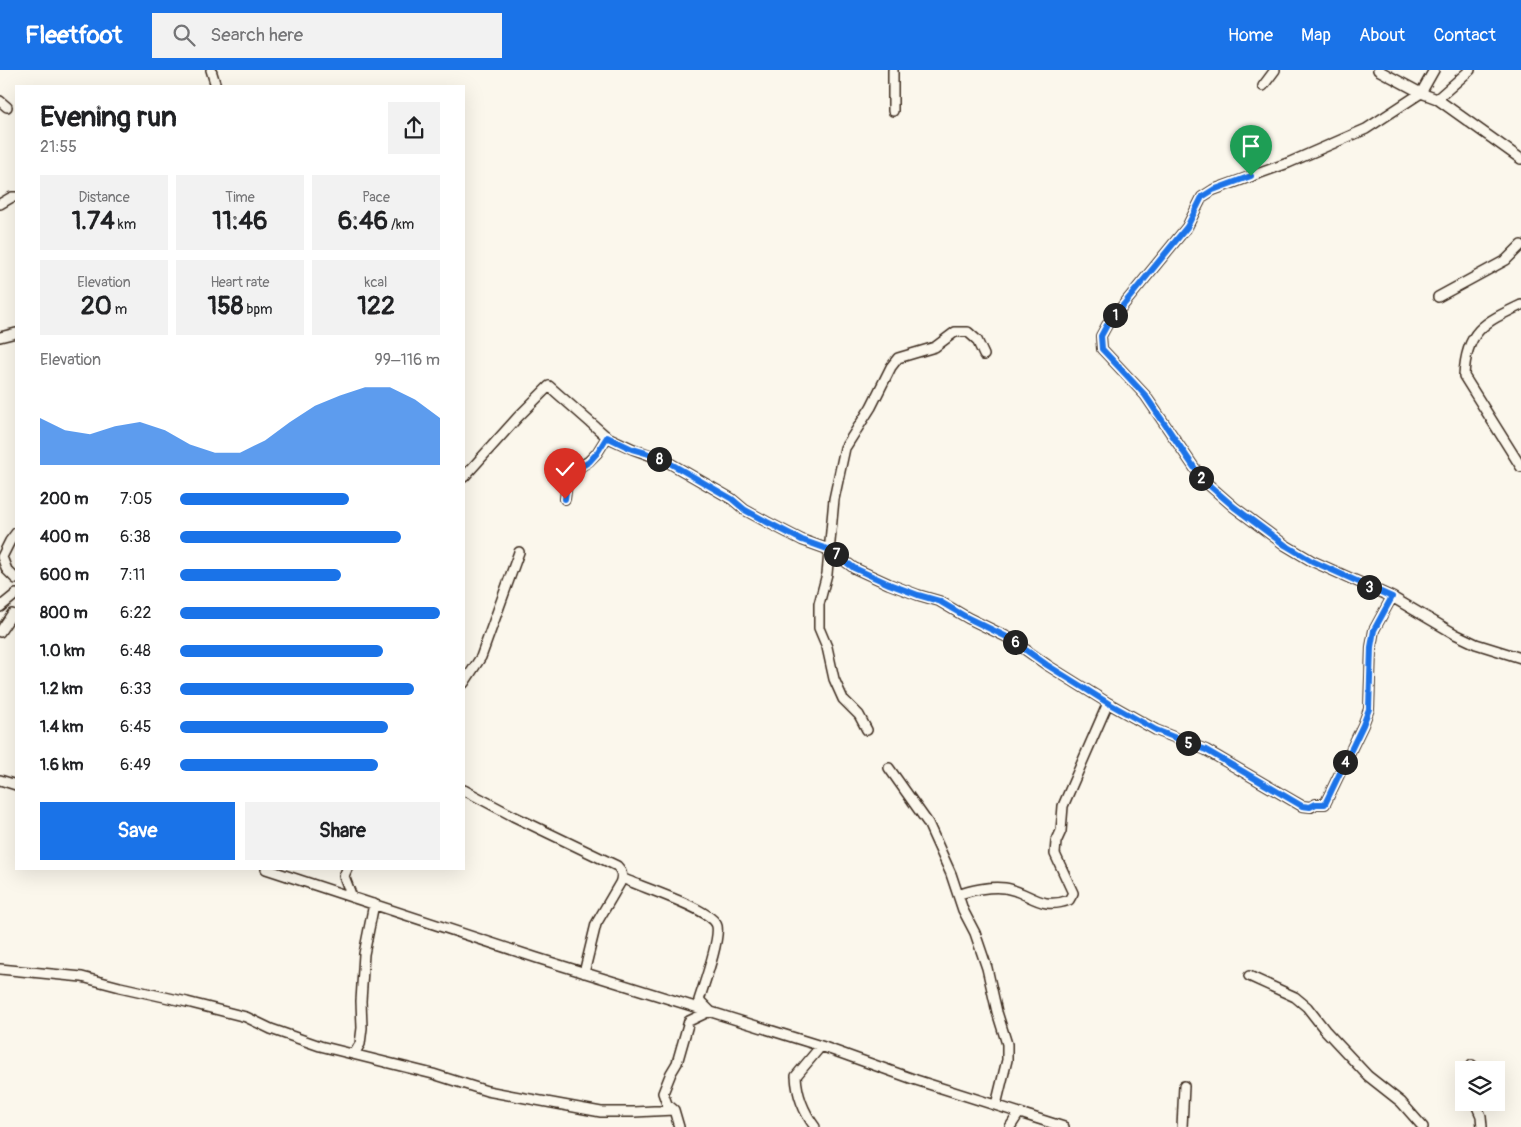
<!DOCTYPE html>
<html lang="en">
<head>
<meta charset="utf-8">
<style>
	:root { --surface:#fff; --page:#f2f2f2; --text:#202124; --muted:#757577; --accent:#1a73e8 }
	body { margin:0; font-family:Pangolin,sans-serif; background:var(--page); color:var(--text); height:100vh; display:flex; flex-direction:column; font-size:19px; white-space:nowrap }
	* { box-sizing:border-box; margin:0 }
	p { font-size:16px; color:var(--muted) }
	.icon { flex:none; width:28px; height:28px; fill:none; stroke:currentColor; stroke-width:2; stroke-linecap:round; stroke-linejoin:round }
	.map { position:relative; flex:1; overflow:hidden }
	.drawer { position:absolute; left:15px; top:15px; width:450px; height:785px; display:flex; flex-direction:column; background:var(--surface); border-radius:0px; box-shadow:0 5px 20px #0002 }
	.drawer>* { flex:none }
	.fabs { position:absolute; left:1455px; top:991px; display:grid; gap:10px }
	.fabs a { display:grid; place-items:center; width:50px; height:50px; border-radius:0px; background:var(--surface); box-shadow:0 5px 20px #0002; font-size:25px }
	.pin { position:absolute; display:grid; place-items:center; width:42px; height:42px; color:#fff; margin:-51px -21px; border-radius:50% 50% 50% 0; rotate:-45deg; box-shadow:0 0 5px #0007 }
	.pin .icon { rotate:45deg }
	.km { position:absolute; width:25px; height:25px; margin:-12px; border-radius:50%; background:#222; color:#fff; font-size:14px; line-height:25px; text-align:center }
	.round { display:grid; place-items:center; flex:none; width:52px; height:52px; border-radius:0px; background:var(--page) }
	.head { display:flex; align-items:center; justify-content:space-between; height:85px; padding:0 25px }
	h1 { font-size:28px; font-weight:700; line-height:38px }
	.figures { display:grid; grid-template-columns:repeat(3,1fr); gap:8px; height:85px; padding:5px 25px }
	.figures div { display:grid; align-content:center; border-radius:0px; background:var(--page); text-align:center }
	.figures b { font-size:25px; font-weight:700 }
	.figures small { font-size:14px; font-weight:400 }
	.figures p { font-size:14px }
	.chart { height:140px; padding:10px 25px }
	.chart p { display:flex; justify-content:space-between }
	.chart svg { width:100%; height:90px; margin-top:5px; fill:var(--accent); opacity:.7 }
	.action { display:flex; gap:10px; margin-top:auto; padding:10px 25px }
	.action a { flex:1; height:58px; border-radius:0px; background:var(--accent); color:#fff; font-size:20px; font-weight:700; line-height:58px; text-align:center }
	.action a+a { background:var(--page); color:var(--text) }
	ul { padding:0 25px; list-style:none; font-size:16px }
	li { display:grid; grid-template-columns:80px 60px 1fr; align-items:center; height:38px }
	li i { height:12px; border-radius:6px; background:var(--accent) }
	header { display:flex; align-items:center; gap:30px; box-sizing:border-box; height:70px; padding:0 25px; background:var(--accent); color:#fff }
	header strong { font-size:24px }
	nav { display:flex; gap:28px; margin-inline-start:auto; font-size:18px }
	.search { width:350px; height:45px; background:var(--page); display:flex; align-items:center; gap:12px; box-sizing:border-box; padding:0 18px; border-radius:0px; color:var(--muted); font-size:19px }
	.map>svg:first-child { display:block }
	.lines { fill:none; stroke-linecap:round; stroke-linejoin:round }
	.minor-casing { stroke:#3b2a1e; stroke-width:12 }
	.minor { stroke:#fbf7ec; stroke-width:9 }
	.route-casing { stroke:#fff; stroke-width:10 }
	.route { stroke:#1a73e8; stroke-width:6 }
</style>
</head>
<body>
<header>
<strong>Fleetfoot</strong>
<div class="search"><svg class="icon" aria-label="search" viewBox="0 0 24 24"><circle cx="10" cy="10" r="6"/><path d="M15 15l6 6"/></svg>Search here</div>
<nav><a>Home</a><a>Map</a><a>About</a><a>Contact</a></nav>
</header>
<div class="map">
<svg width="1521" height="1057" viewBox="0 0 1521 1057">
	<rect width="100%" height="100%" fill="#fbf7ec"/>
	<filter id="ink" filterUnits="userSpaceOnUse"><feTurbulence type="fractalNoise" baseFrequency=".02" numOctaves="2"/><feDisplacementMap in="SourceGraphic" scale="10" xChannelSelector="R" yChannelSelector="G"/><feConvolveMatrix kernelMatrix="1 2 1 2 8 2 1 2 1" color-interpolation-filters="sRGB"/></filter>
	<g filter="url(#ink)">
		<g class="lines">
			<defs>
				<path id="minor" d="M211 0 216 16
					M1378 0 1421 23 1437 29 1521 89
					M1434 0 1421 23 1366 59 1288 93 1213 120 1202 127 1187 157 1107 255 1101 266 1102 279 1145 325 1202 409 1234 437 1285 475 1312 491 1392 527 1455 564 1476 574 1521 588
					M1263 16 1275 0
					M1437 29 1470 0
					M0 31 7 37
					M893 41V0
					M0 134 12 127H16
					M1438 227 1506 190 1521 175
					M1521 235C1483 253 1466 261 1464 306L1521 397
					M0 267 16 263
					M607 367 633 379 666 391 732 429 745 440 767 452 802 470 830 480 854 498 889 514 918 525 939 531 968 548 1009 568 1047 595 1108 633 1156 660 1206 680 1302 736 1311 737 1316 734H1325L1363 655 1369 639 1371 577 1374 560 1392 527
					M464 407 518 347 549 316 607 367 597 383 589 391 572 402 567 413 565 429
					M16 463 10 471 2 487 7 500 16 509
					M0 537 16 524
					M0 562 12 544
					M464 613 481 587 519 482
					M867 660 859 645 843 629 834 609 827 577 819 558V534L827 504 834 429 845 378 871 337 891 297 898 288 935 277 955 262H968L977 270 984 285
					M889 698 928 753 951 804 963 840 975 863 987 898 997 942 1007 974V990L996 1035
					M0 710 16 715
					M464 720 513 746 617 796C622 801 623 806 620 813L596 854 584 903
					M266 799 537 888 821 976 916 1010 1064 1057
					M347 799 344 806 352 827
					M622 808C640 817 713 839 717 856 720 870 704 914 699 930L710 941 689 951 677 993 671 1003 663 1023 667 1034 674 1040 679 1057
					M958 825C970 820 991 816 1005 818 1030 822 1040 841 1069 830L1073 823 1055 784 1056 772 1061 761 1063 736 1108 633
					M0 899 82 907 120 917 187 932 246 947 271 959 320 976 433 1004 487 1021 601 1042H634L674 1040
					M1249 906 1295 927 1307 937 1325 960 1368 1006 1401 1032 1423 1057
					M354 984 360 974 362 958 361 931 364 884 374 834
					M1472 1000V995
					M1475 1032 1481 1046 1482 1057
					M815 1057C803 1041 797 1026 796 1006L821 976
					M1010 1057 1019 1043
					M1182 1057 1184 1016"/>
			</defs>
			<use href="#minor" class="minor-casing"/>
			<use href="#minor" class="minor"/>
		</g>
	</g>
	<g class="lines" filter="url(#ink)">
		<defs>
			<path id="route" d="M565 429 567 413 572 402 589 392 597 383 607 367 632 379 646 383 666 391 732 429 745 440 767 452 802 470 830 480 854 498 889 514 918 525 939 531 968 548 1009 568 1047 595 1108 633 1156 660 1206 680 1302 736 1310 737 1316 734H1325L1363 655 1369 639 1371 577 1374 560 1392 527 1312 491 1285 475 1234 437 1202 409 1145 325 1102 279 1101 266 1107 255 1187 157 1202 127 1213 120 1251 106"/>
		</defs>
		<use href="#route" class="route-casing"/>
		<use href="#route" class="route"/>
	</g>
</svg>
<div class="fabs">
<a><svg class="icon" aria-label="layers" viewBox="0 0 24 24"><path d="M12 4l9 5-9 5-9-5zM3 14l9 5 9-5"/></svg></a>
</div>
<div class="pin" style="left:1251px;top:106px;background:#1e9e55"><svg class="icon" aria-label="arrive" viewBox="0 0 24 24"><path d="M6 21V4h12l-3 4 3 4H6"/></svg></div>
<div class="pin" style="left:565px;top:429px;background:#d93025"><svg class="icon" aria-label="check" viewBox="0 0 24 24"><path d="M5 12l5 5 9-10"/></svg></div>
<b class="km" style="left:1115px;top:245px">1</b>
<b class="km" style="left:1201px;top:408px">2</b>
<b class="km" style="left:1369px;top:517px">3</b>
<b class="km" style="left:1345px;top:692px">4</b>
<b class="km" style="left:1188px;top:673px">5</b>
<b class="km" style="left:1015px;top:572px">6</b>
<b class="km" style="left:836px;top:484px">7</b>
<b class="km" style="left:659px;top:389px">8</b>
<section class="drawer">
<div class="head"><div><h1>Evening run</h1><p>21:55</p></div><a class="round"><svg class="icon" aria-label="share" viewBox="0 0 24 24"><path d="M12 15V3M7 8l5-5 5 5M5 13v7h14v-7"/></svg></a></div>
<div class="figures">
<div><p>Distance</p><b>1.74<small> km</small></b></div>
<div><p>Time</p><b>11:46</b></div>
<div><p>Pace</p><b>6:46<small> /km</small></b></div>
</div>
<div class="figures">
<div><p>Elevation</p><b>20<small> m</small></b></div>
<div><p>Heart rate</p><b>158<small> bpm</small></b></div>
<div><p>kcal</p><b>122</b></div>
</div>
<div class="chart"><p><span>Elevation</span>99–116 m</p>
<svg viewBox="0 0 160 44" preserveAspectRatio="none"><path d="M0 44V21L10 27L20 29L30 25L40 23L50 27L60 34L70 38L80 38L90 32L100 23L110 15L120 10L130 6L140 6L150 12L160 21V44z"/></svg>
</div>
<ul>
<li><b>200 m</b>7:05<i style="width:65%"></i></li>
<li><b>400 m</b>6:38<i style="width:85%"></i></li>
<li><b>600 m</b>7:11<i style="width:62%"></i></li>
<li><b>800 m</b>6:22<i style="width:100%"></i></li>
<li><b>1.0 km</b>6:48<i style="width:78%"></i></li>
<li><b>1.2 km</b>6:33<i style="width:90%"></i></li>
<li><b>1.4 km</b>6:45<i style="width:80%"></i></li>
<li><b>1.6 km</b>6:49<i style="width:76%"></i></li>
</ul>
<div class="action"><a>Save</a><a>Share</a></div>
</section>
</div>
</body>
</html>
